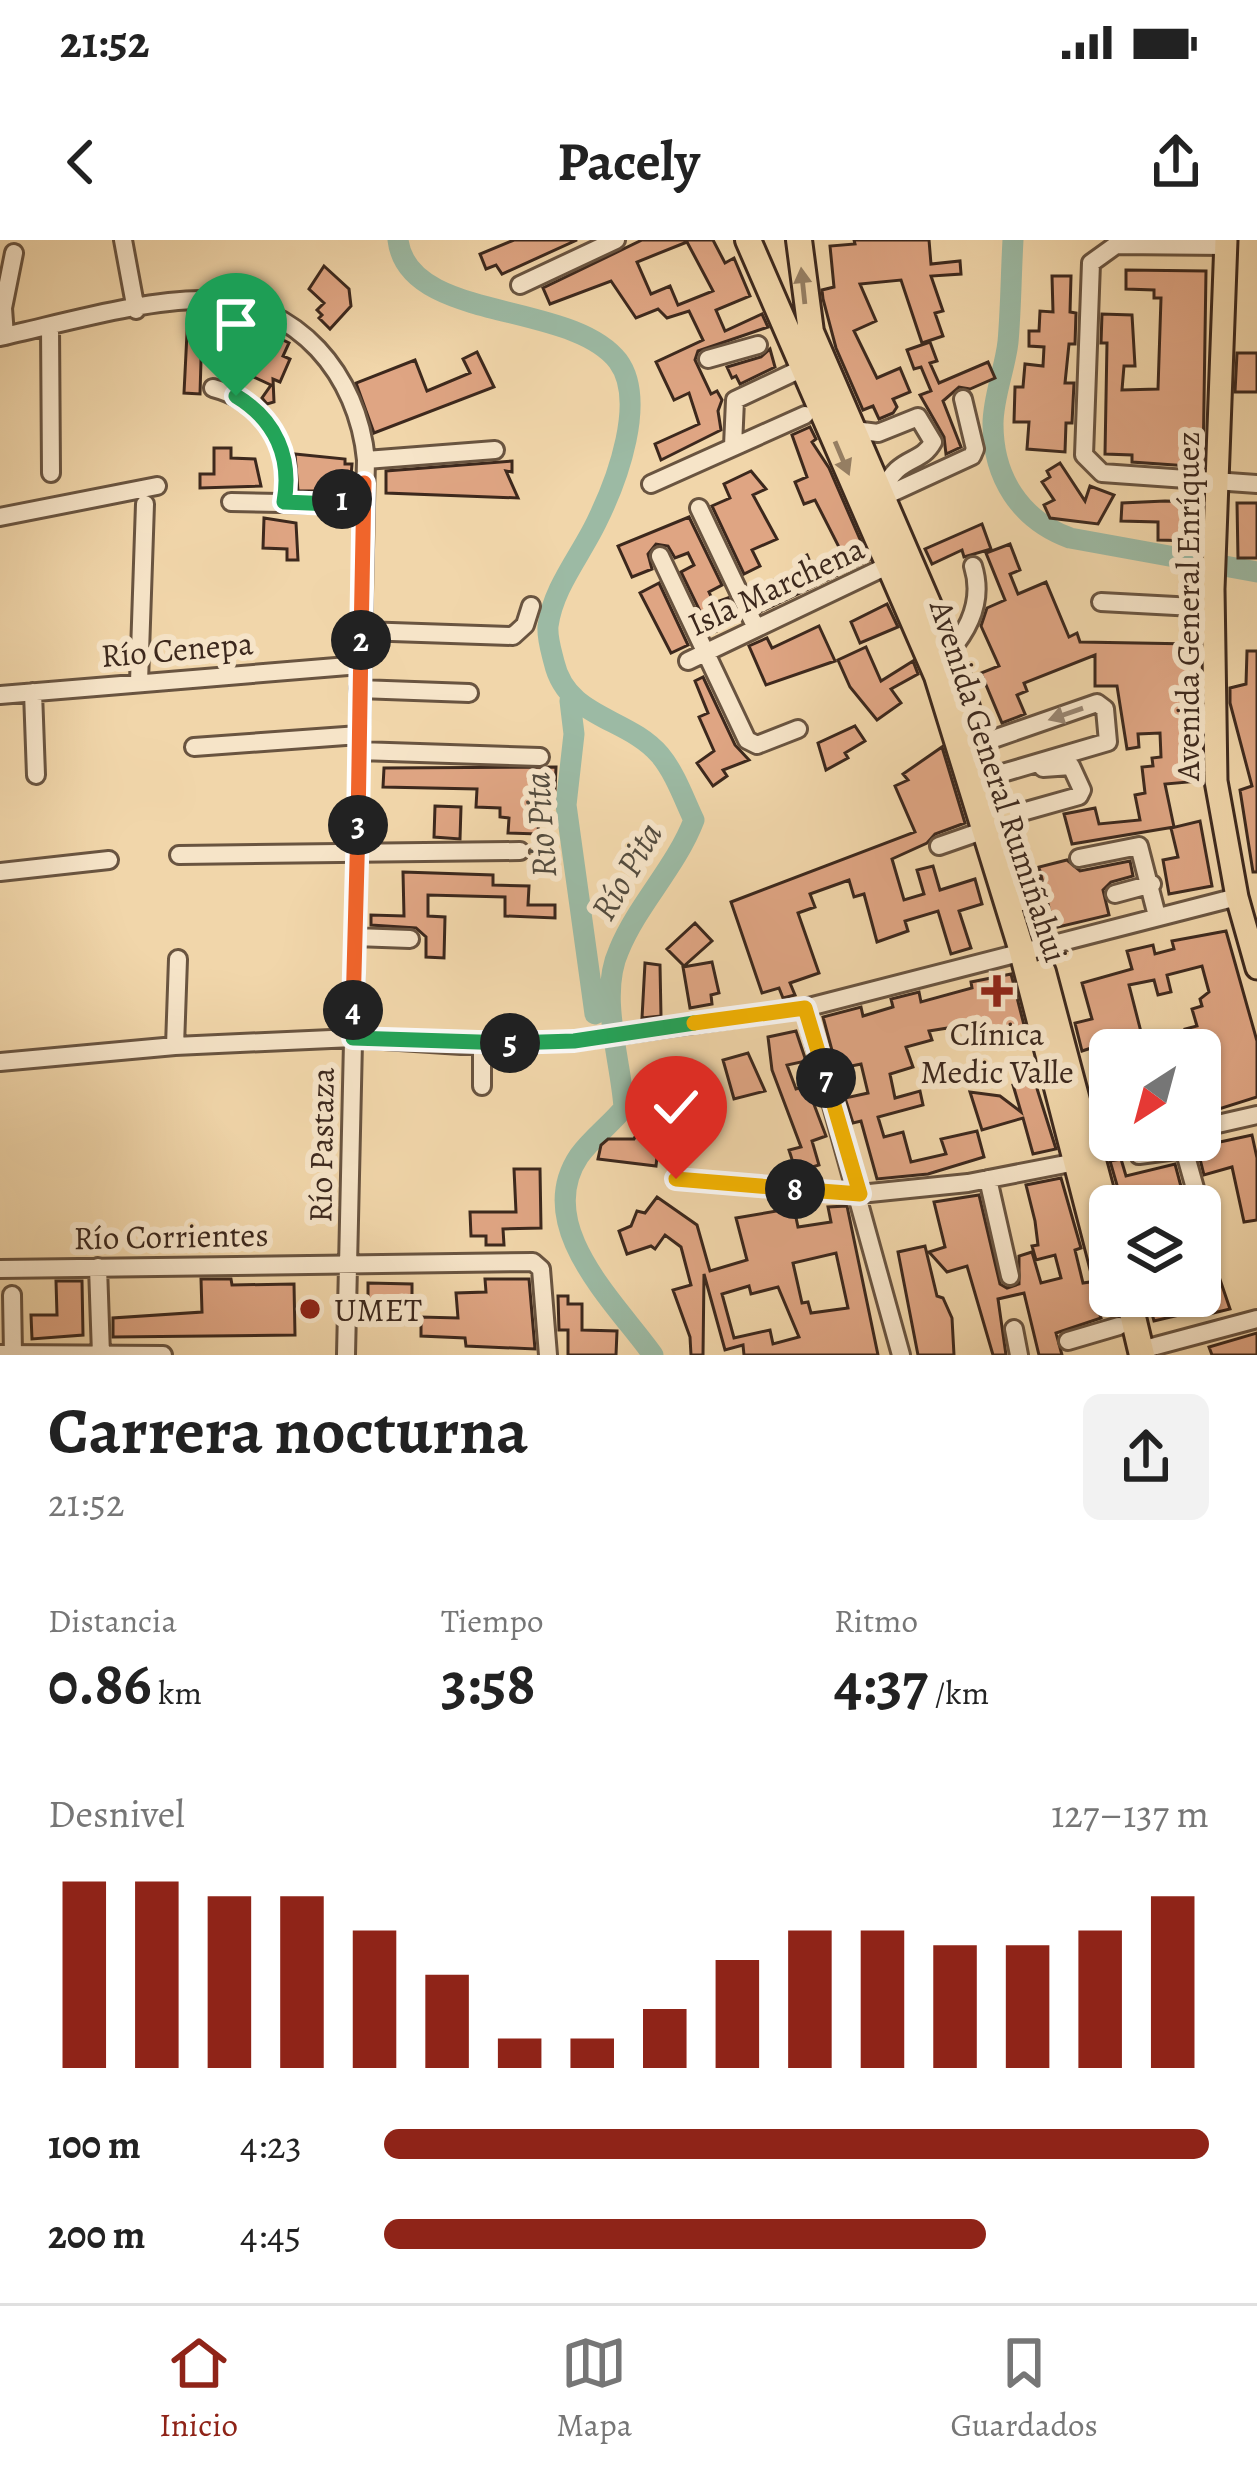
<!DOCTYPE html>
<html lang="es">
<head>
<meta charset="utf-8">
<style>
	:root { --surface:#fff; --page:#f2f2f2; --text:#222; --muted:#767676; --line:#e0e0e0; --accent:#8f2418 }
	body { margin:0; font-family:Alegreya,serif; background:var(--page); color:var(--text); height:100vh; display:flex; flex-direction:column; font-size:45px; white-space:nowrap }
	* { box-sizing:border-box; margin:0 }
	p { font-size:39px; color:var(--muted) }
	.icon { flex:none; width:66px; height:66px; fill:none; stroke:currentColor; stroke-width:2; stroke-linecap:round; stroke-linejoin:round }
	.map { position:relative; height:1115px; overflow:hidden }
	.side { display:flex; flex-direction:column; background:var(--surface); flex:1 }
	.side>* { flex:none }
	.needle { width:78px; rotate:216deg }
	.fabs { position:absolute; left:1089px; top:789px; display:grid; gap:24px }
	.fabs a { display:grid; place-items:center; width:132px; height:132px; border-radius:18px; background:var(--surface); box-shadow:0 3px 9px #0004; font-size:60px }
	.pin { position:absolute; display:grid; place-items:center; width:102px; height:102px; color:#fff; margin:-123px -51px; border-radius:50% 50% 50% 0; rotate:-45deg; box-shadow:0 0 12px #0007 }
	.pin .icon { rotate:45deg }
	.km { position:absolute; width:60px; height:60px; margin:-30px; border-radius:50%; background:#222; color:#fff; font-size:33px; line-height:60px; text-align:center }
	.round { display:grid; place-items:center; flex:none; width:126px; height:126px; border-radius:18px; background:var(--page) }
	.overview { display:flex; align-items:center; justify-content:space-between; height:204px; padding:0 48px }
	h1 { font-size:66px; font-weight:600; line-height:90px }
	.stats { display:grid; grid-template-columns:repeat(3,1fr); gap:18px; height:204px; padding:12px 48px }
	.stats div { display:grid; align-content:center }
	.stats b { font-size:60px; font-weight:600 }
	.stats small { font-size:33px; font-weight:400 }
	.stats p { font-size:33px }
	.chart { height:336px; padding:24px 48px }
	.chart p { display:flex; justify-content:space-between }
	.chart svg { width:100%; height:216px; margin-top:12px; stroke:var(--accent); stroke-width:6 }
	ul { padding:0 48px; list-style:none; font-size:39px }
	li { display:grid; grid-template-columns:192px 144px 1fr; align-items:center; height:90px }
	li i { height:30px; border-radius:15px; background:var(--accent) }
	.status { display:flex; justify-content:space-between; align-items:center; height:84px; padding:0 60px; background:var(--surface); direction:ltr }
	.status svg { height:33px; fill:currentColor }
	header { display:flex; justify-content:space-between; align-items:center; height:156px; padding:0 48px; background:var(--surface); font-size:54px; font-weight:600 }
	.tab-bar { display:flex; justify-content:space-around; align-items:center; height:168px; border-top:3px solid var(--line); background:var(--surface); font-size:33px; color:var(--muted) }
	.tab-bar a { display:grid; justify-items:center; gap:6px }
	.tab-bar .active { color:var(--accent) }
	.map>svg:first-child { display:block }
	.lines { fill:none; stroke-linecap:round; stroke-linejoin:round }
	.river { stroke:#9cbaa4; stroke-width:21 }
	.building { fill:#dfa583; stroke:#3c281d; stroke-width:3; fill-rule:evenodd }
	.minor-casing { stroke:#695440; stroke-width:22 }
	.major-casing { stroke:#3c281d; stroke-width:27 }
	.highway-casing { stroke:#3c281d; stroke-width:30 }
	.minor { stroke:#f6e4c8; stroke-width:16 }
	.major { stroke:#f1d6aa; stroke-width:21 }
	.highway { stroke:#f1d6aa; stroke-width:24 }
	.oneway { fill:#967f64 }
	.oneway2 { fill:#998672 }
	.split-1-casing { stroke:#fff; stroke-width:24 }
	.split-2-casing { stroke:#fff; stroke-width:24 }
	.split-3-casing { stroke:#fff; stroke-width:24 }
	.split-4-casing { stroke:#fff; stroke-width:24 }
	.split-5-casing { stroke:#fff; stroke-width:24 }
	.split-6-casing { stroke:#fff; stroke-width:24 }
	.split-7-casing { stroke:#fff; stroke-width:24 }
	.split-8-casing { stroke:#fff; stroke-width:24 }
	.split-9-casing { stroke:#fff; stroke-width:24 }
	.split-1 { stroke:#22a559; stroke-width:15 }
	.split-2 { stroke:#f0652b; stroke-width:15 }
	.split-3 { stroke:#f0652b; stroke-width:15 }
	.split-4 { stroke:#f0652b; stroke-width:15 }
	.split-5 { stroke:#22a559; stroke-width:15 }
	.split-6 { stroke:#22a559; stroke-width:15 }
	.split-7 { stroke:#f5b400; stroke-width:15 }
	.split-8 { stroke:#f5b400; stroke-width:15 }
	.split-9 { stroke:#f5b400; stroke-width:15 }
	.poi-dot { fill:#8f2418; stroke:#f6e4c8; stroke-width:4.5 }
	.labels { text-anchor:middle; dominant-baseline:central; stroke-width:12; stroke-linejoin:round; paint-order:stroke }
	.street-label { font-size:33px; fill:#3c281d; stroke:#f6e4c8 }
	.poi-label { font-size:33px; fill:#3c281d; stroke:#f6e4c8 }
	.water-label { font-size:36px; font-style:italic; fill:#544c3f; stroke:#f6e4c8 }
</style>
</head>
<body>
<div class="status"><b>21:52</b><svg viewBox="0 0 49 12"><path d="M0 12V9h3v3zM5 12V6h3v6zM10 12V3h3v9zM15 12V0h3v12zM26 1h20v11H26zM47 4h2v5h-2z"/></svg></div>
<header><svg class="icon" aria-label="back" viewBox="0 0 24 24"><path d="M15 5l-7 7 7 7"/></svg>Pacely<svg class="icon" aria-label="share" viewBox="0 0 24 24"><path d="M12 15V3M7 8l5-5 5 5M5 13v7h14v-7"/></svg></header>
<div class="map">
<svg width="1257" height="1115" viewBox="0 0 1257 1115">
	<rect width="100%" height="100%" fill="#f1d6aa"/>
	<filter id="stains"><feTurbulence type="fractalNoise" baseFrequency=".00167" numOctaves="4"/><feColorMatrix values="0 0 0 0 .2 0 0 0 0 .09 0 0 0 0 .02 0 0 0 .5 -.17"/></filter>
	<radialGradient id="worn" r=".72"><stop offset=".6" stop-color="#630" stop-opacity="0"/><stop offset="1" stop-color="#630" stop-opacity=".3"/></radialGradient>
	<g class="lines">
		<path class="river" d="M398 0C408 83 571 60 618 121 647 160 617 240 598 279 582 314 553 347 548 386 547 398 551 410 554 422 567 479 628 477 660 515 675 533 684 559 694 580 676 627 638 664 619 710 598 756 621 819 624 868 611 884 591 899 579 916 532 986 616 1063 653 1115
			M1013 0C1011 34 1011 68 1008 102 1005 129 993 157 993 184 993 237 1020 280 1070 298L1257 332
			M570 461 574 494 566 565 595 774"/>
	</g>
	<path class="building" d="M514 0H577L502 34 496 25 486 29 480 14Z
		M642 0H713L725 23 734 18 750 56 716 70 725 91 762 74 768 87 698 111 695 120 711 154 717 151 722 160 718 171 721 190 661 220 655 204 699 184 689 153 674 160 656 122 703 100 689 71 667 78 658 69 636 78 611 41 550 64 543 48ZM687 2 713 51 678 65 670 46 651 54 637 22Z
		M854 0H929L931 24 960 21 961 34 931 36 943 71 935 73 943 96 922 103 901 40 860 44 876 81 854 91 877 138 900 128 910 152 893 159 897 167 893 173 879 179 873 166 863 170 836 108 823 59 822 50 834 47 830 6 855 4Z
		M324 26 349 49 351 66 330 89 319 78 322 75 317 70 324 63 309 49Z
		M1126 30 1206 31 1203 227 1132 222V215L1105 214 1107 103H1101L1102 74 1132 75 1135 126H1124L1122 150 1158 149 1161 58H1154V50L1126 49Z
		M1052 36H1071L1070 72 1076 73 1075 104H1069L1065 143H1074L1072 183H1066L1065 212 1027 209 1029 182H1014L1015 147H1023L1025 124 1043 126 1044 107 1029 106V91H1039L1040 71 1053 72Z
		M188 73 236 77 289 103 283 116 290 119 280 142 273 139 274 162 267 164 262 158 271 145 221 122 201 120 200 154 184 153Z
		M930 102 937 121 930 123 939 143 988 122 995 138 970 149 959 147 943 161 961 207 946 214 944 197 920 155 931 151 921 127 914 129 907 110Z
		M770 109 775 127 740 144 736 136 732 138 727 127 761 117Z
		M477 112 494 147 374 193 356 143 415 120 427 151 470 133 463 119Z
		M1237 113H1257V152H1235Z
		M810 187 816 199 812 202 829 228 869 320 762 371 751 349 802 329 798 319 807 315 811 324 840 309 815 260 804 264 795 242 807 237 792 195Z
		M214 208H231V218L255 219 261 246 200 248V234H214Z
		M295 214 345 219V224H352L351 236 336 247H324V251H298Z
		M512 221V232L506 231 518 258 386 253V231Z
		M1060 223 1085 261 1090 246 1114 255 1098 284 1050 278 1044 265 1054 260 1042 242 1050 237 1047 231Z
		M751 231 766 249 753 255 777 299 752 310 760 326 744 334 712 266 730 258 724 244Z
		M1165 261 1199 262 1195 301 1158 300V282L1121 281 1122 263Z
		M1237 263H1257V318H1238Z
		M689 277 722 345 709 352 714 363 728 358 738 380 711 394 681 332 694 325 688 313 675 318 668 306 656 304 648 314 652 329 632 337 618 306Z
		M264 278 296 283 298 320H287V309L263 308Z
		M982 284 991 309 964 317 962 310 932 324 925 309Z
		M1010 304 1020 330 1010 334 1018 354 1046 342 1069 397 1077 393 1080 402 1193 404 1188 451H1196L1200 541 1165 544 1174 587 1072 604 1064 574 1095 568 1099 584 1140 580 1135 555 1145 553 1142 527 1153 526 1152 518 1161 517 1160 493 1138 494 1139 507 1127 509 1117 446H1095V415L1024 443 1027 451 1017 455 1025 474 1002 483 981 433 999 426 981 386 987 368 1005 360 986 313Z
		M659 343 688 405 671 413 640 353Z
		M887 364 898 387 860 403 851 382Z
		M819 386 835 421 766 445 749 406 767 398 772 408Z
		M866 407 881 441 913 421 918 434 891 449 901 463 877 480 850 447 838 420Z
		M1247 411H1257V632H1253L1240 550 1252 546 1230 463V448L1246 444Z
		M703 437 735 505 749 520 723 530 727 536 713 546 697 523 714 511 699 477 708 473 695 441Z
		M855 486 865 501 845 513 848 518 826 530 818 503Z
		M942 507 965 583 935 594 927 603 892 619 904 660 924 654 917 630 933 626 940 650 975 639 982 664 959 671 971 708 951 714 938 671 905 681 908 691 877 702 864 654 854 657 849 640 810 654 815 667 798 673 819 733 790 743 795 755 783 758 779 748 762 753 731 662 915 592 895 546 908 540 903 534Z
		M556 527 555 550H540L538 594 508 593 509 578 500 577V568L476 567 477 549 383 547 384 528Z
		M435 566 461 567 460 599 434 597Z
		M1200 581 1212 646 1169 654 1163 620 1178 617 1171 588Z
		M1067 620 1080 631 1130 621 1133 636 1111 642 1103 650 1109 675 1054 688 1039 627Z
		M403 632 493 635V645L529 646 528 665H555V678L505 676V657L428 655V676L445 677 444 718 426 717V697L416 688 371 685V675L404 676Z
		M695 683 712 701 684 726 667 709Z
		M1226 691 1257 801V857L1200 875V856L1208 854 1200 832V810H1190L1185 789 1197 786 1192 769 1202 766 1200 759 1209 752 1202 726 1167 735 1171 752 1158 755 1154 740 1129 745 1141 792 1082 811 1075 783 1092 779 1082 743 1132 729 1127 711 1153 705 1155 714 1174 709 1172 701Z
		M712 722 719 753 711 755 712 764 690 768 683 727Z
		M645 723 660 725 661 776 642 778Z
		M1011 734 1025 789 983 798 979 783 929 791 932 800 906 807 913 827 890 834 895 858 920 851 923 865 878 877 884 897 903 892 911 922 946 914 941 899 977 891 984 917 928 934 877 939 861 881 853 883 845 858 868 853 861 824 837 829 823 777 861 767 863 776 893 767 891 759 919 752 921 762 972 748 971 742Z
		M796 791 806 821 787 825 796 849 807 846 826 896 812 901 819 925 796 932 789 910 801 907 772 830 768 797Z
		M748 813 765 851 734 859 723 820Z
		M1034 839 1056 909 1033 914 1023 878 982 890 970 852 1000 856 1021 872 1013 845Z
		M636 895 659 899 656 926 598 919 601 905 608 899H634Z
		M1252 895 1257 918V980L1244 982 1232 927 1204 935 1197 907Z
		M1121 919 1126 936 1175 924 1183 954 1170 957 1172 966H1123L1110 921Z
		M514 929H540L541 988 503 989 504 1005H486V996H471L470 972H516Z
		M1061 938 1081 1008 1075 1010 1083 1043 1090 1042 1101 1078 1056 1093 1062 1115H1039L1024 1053 998 1059 1006 1115H993L967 1026 947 1032 929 1012 945 1007 934 962 979 955 1000 1044 1007 1048 1019 1044V1016L1032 1012 1041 1043 1061 1038 1055 1015 1036 1020 1032 1006 1038 1005 1035 981 1026 945Z
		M657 957 697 985 710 1031 747 1020 736 978 794 968 798 987 831 982 828 967 847 966 878 1115H744L743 1105 725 1110 704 1034 703 1115H691L690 1097 673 1050 691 1045 681 1007 665 995 655 1009 651 1006 627 1014 619 991 631 986 637 971 645 973ZM836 1013 848 1068 811 1073 808 1062 802 1063 793 1023ZM749 1046 751 1054 778 1047 799 1097 773 1104 770 1090 734 1098 722 1054Z
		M1211 988 1219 1017 1213 1019 1230 1069 1205 1075 1200 991Z
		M925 1006 937 1056 943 1058 952 1078 954 1115H918L898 1012Z
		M201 1039H231L232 1045 294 1044 295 1095 113 1097V1078L202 1072Z
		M485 1039H529L535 1109 466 1106 465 1098 421 1096V1077L458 1078 456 1053 486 1052Z
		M56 1041H82L83 1095 32 1099 31 1075H57Z
		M368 1043 412 1044V1084H368Z
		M558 1056H568V1064H582V1090L617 1091 616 1115H568V1090H559Z
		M1147 1056H1179L1184 1074 1154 1081Z
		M1257 1093V1115H1212L1209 1107Z"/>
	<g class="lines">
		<defs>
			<path id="minor" d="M123 0 136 70
				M1226 6 1116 5 1091 23 1084 215 1102 233 1257 244
				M520 45 616 0
				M50 86 51 233
				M5 96 3 68 14 13
				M0 97C60 84 148 58 208 60 298 62 358 135 366 220L346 1115
				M708 119 758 105
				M213 148C266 162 294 209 284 262
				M854 190 878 193 918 177 933 202C920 226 899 213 881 254
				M733 206 735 160 803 128
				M366 220 495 210
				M651 244 805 175
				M883 257 972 216 975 209 963 159
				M231 262 333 264 365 243
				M699 268 756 388
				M0 277 157 246
				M660 316 747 500 757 505 798 489
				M1101 362 1213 368
				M362 391 513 396 525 385 531 366
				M949 412C971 387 983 358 973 326
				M688 421 889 325
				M139 442 145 264
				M359 449 469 453
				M33 452 36 535
				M0 455 360 425
				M979 504 1097 463 1105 469 1108 502 989 537
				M194 507 359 495
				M359 511 540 517
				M1001 578 1079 556 1082 550 1071 526 1043 528
				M939 606 985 590
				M179 615 520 611
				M1079 618 1139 606 1157 676
				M0 632 109 620
				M1115 654 1152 644
				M355 697 410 699
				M805 768 901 1115
				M175 806 178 719
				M0 822 175 806 353 798 461 805 574 801 805 768 1237 657
				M482 846V804
				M1200 888 1257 875
				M1133 903 1139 915 1184 909 1200 966
				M1092 912 1145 900
				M676 939 860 954 968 943 1076 922
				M988 939 1010 1036
				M98 1027 101 1114
				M0 1029 533 1022 541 1029 548 1115
				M12 1055 13 1114
				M1014 1089 1019 1115
				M1068 1101 1119 1086
				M1141 1110 1257 1079
				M0 1114 163 1115"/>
			<path id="major" d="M1226 0 1213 349 1216 541 1237 657 1257 728"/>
			<path id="highway" d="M748 0 937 436 1021 708 1110 1053
				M799 0 811 92 955 426 1022 658
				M1043 732 1110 985
				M1128 1056 1142 1115"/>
		</defs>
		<use href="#minor" class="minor-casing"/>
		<use href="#major" class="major-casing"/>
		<use href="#highway" class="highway-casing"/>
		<use href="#minor" class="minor"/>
		<use href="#major" class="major"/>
		<use href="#highway" class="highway"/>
	</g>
	<defs><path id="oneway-solid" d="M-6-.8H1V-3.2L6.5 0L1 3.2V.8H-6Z" transform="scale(3)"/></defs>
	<g class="oneway">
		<use href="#oneway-solid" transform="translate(803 46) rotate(-96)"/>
		<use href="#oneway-solid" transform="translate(842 218) rotate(67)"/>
	</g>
	<use class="oneway2" href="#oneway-solid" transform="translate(1066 474) rotate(161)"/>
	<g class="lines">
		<defs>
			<path id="split-1" d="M236 156C276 180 292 218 284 262L333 264 342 259"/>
			<path id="split-2" d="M342 259 364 243 361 400"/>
			<path id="split-3" d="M358 585 361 400"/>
			<path id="split-4" d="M353 770 358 585"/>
			<path id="split-5" d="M353 770V798L510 803"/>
			<path id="split-6" d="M510 803 574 801 694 783"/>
			<path id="split-7" d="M694 783 805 768 826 838"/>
			<path id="split-8" d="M795 949 860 954 826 838"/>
			<path id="split-9" d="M676 939 795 949"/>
		</defs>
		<use href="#split-1" class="split-1-casing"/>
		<use href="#split-2" class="split-2-casing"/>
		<use href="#split-3" class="split-3-casing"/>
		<use href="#split-4" class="split-4-casing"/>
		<use href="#split-5" class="split-5-casing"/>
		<use href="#split-6" class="split-6-casing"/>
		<use href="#split-7" class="split-7-casing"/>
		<use href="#split-8" class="split-8-casing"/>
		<use href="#split-9" class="split-9-casing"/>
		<use href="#split-1" class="split-1"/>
		<use href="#split-2" class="split-2"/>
		<use href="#split-3" class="split-3"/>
		<use href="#split-4" class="split-4"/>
		<use href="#split-5" class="split-5"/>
		<use href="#split-6" class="split-6"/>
		<use href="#split-7" class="split-7"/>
		<use href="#split-8" class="split-8"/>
		<use href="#split-9" class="split-9"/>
	</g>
	<g class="poi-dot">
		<path d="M991 733h12v12h12v12h-12v12h-12v-12h-12v-12h12z"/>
		<circle cx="310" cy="1069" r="12"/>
	</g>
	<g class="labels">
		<g class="street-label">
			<text transform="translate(776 346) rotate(-25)">Isla Marchena</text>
			<text transform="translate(1187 366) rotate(-90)">Avenida General Enríquez</text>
			<text transform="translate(177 409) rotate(-5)">Río Cenepa</text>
			<text transform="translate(999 541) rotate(72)">Avenida General Rumiñahui</text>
			<text transform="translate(321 905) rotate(-89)">Río Pastaza</text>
			<text transform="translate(171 996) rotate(-1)">Río Corrientes</text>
		</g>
		<g class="poi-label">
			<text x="997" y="793">Clínica<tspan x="997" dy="38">Medic Valle</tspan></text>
			<text x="334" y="1069" text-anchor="start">UMET</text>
		</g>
		<g class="water-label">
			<text transform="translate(540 585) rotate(-94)">Rio Pita</text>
			<text transform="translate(626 631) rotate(-60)">Río Pita</text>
		</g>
	</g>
	<rect width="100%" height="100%" filter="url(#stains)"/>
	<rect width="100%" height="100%" fill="url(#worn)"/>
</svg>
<div class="fabs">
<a><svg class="needle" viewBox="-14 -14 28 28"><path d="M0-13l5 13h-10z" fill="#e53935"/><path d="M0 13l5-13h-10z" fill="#767676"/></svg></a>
<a><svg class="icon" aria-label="layers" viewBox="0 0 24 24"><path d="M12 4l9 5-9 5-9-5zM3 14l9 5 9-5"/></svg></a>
</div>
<div class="pin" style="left:236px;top:156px;background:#1e9e55"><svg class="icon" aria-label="arrive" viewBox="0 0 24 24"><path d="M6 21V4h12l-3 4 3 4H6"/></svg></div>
<div class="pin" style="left:676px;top:939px;background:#d93025"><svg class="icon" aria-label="check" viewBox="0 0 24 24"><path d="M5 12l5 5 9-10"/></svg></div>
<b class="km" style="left:342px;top:259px">1</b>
<b class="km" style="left:361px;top:400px">2</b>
<b class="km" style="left:358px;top:585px">3</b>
<b class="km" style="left:353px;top:770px">4</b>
<b class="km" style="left:510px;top:803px">5</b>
<b class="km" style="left:826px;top:838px">7</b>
<b class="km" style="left:795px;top:949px">8</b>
</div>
<section class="side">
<div class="overview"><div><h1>Carrera nocturna</h1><p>21:52</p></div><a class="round"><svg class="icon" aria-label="share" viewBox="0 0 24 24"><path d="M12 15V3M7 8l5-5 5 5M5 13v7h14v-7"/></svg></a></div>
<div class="stats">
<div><p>Distancia</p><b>0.86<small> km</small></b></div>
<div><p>Tiempo</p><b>3:58</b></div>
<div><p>Ritmo</p><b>4:37<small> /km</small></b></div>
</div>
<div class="chart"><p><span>Desnivel</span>127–137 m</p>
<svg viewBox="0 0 160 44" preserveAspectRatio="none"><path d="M5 44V6M15 44V6M25 44V9M35 44V9M45 44V16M55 44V25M65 44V38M75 44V38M85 44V32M95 44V22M105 44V16M115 44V16M125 44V19M135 44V19M145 44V16M155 44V9"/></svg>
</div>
<ul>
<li><b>100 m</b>4:23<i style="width:100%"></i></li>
<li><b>200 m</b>4:45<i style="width:73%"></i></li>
</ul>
</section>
<nav class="tab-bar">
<a class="active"><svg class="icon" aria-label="home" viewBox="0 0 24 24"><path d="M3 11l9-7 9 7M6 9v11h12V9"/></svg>Inicio</a>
<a><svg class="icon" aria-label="map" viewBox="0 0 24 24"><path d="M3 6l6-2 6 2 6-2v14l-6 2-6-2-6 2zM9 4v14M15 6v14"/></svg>Mapa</a>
<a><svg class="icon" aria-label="saved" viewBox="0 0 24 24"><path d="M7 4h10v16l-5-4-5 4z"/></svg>Guardados</a>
</nav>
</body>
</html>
